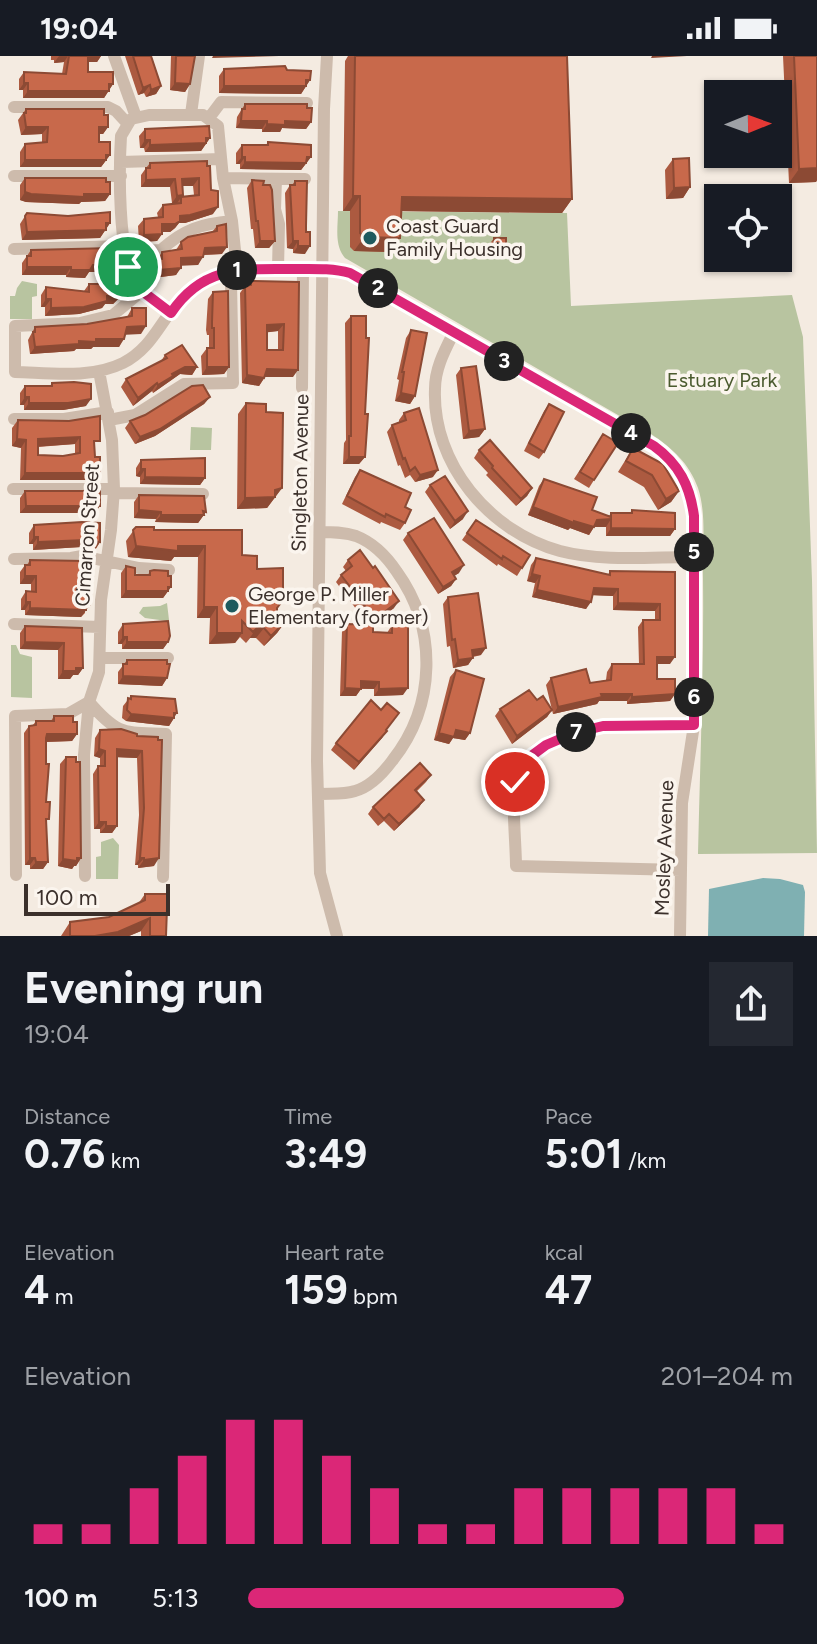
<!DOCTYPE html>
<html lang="en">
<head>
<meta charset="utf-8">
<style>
	:root { --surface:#171b24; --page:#242831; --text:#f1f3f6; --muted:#9ea1a6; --accent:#db2777 }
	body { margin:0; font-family:Figtree,sans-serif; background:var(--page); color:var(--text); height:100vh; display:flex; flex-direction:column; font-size:30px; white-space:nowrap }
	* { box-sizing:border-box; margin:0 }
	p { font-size:26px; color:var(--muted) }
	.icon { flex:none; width:44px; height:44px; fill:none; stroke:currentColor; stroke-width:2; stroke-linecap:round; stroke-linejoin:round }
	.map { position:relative; height:880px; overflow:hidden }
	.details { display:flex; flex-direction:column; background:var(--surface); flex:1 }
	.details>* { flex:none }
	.needle { width:52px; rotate:89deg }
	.buttons { position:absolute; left:704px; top:24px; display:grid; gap:16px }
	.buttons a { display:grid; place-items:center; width:88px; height:88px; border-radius:0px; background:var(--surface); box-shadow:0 2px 6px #0004; font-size:40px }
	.scale { position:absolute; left:24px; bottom:20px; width:146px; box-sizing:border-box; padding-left:8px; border:4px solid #3b302b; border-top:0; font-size:22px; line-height:28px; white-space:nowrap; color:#3b302b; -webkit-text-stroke:6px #fbf5ee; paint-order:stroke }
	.pin { position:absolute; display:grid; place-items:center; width:68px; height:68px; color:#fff; margin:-34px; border:4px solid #fff; border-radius:50%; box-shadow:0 2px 8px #0007 }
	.km { position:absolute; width:40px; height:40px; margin:-20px; border-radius:50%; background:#222; color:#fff; font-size:22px; line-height:40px; text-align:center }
	.round { display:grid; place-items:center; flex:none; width:84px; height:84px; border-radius:0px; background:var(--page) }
	.headline { display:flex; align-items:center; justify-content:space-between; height:136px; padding:0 24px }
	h1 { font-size:44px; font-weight:700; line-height:60px }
	.stats { display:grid; grid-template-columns:repeat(3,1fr); gap:12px; height:136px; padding:8px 24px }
	.stats div { display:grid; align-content:center }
	.stats b { font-size:40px; font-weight:700 }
	.stats small { font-size:22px; font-weight:400 }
	.stats p { font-size:22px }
	.chart { height:224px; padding:16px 24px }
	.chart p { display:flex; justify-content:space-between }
	.chart svg { width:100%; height:144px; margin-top:8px; stroke:var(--accent); stroke-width:6 }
	ul { padding:0 24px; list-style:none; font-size:26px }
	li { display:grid; grid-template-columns:128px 96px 1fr; align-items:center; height:60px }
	li i { height:20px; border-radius:10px; background:var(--accent) }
	.status { display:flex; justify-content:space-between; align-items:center; height:56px; padding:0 40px; background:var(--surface); direction:ltr }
	.status svg { height:22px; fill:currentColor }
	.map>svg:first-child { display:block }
	.green { fill:#b8c4a0 }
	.water { fill:#7fb0b2 }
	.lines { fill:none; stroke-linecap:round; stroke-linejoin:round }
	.street { stroke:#cdbbac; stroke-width:12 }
	.wall { fill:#ac5a40; fill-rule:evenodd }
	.shaded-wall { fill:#8c4a34 }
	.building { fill:#c8694b; stroke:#8c4a34; stroke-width:2; fill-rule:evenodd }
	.route-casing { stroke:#fff; stroke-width:16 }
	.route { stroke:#db2777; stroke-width:10 }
	.poi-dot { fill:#1f5a5e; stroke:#fbf5ee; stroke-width:3 }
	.labels { text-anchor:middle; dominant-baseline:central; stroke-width:7; stroke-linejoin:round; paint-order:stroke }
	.poi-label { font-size:20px; fill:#3b302b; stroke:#fbf5ee; text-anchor:start }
	.park-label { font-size:20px; fill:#4a5a2e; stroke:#fbf5ee }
	.street-label { font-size:20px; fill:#3b302b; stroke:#fbf5ee }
</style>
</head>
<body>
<div class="status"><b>19:04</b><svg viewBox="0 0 49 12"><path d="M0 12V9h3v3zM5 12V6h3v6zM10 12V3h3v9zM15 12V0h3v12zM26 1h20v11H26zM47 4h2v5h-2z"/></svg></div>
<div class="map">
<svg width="817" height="880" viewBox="0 0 817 880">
	<rect width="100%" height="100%" fill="#f4ebe1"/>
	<path class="green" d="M338 155 567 157 571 250 792 239 803 281 812 524 817 797 698 798C700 706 704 614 703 523 702 494 707 459 698 432 689 407 672 392 651 378L345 202C334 189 338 171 338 155Z
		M22 225 37 228V240L32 241V263H10V240H15L17 232Z
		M191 371 212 372 211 394H190Z
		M167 547 169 564 167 565 145 562 139 557 143 551 160 550Z
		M11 589H16L20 598 32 601V642L11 641Z
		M113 782 119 789 118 823H96V801L101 800V786Z"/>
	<path class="water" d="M763 822 780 823 803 829 805 836 804 880H708L709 833Z"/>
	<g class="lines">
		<path class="street" d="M114 0 136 61
			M327 0 324 53 317 705 320 817 337 880
			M14 51H108L116 55 127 67
			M191 58 199 0
			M209 62 221 46 307 47
			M121 106 221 103
			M14 120H121
			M223 122 305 123
			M276 123 275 153 279 168 278 213
			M14 193 124 190
			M124 196 161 194C184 173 201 168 232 165
			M142 235 113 259 80 267 15 270V316C50 317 91 323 123 307 154 291 161 262 184 240 193 230 206 222 220 217 246 209 334 210 358 221L654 390C679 408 690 430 694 460V669L682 747 680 880
			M454 276C445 294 435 312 435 333 432 408 490 476 560 495 602 506 650 501 694 501
			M302 332 303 213
			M14 363H64L108 356
			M109 364 135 359 184 328 233 327 231 226 236 204 232 165 223 122 218 70 203 59H149L131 63 121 80C119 113 118 195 134 223 142 238 156 248 171 257
			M13 433H114
			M114 437 203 438
			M14 503 71 502 82 500 139 512 169 514
			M14 568 100 571
			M100 602H168
			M89 646C118 680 124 676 166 678L163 821
			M318 738C329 737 343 739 355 735 370 731 383 717 392 705 436 650 438 573 397 516 387 501 374 487 356 480 344 476 332 476 320 476
			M681 814 516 810C516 787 511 744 516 723 533 661 644 669 694 669
			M16 819 15 660 68 658 89 646
			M85 820 84 699 89 646 99 616 101 544 111 474 114 433 112 384 99 315"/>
	</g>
	<path class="wall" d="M51 0H101L97 6H88V16L113 28 104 42H23V34H19V23L24 16 62 18 64 6 54 7V4H51Z
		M125 0H151L161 30 156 38 146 41 144 37 138 39Z
		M171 0H195L190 28 185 36 170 34Z
		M348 0H567L572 143 562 157 401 155 400 182 390 196 354 195 350 191V155H343L345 5Z
		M783 0H817V124L816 126 789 127Z
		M224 13 287 14 310 24 301 38 219 37V20Z
		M245 48 307 52 311 66 306 73 282 72 280 76H262V73L236 72 237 61Z
		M26 53 104 59 108 71 103 78H99V86L110 99 101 111H20V96L25 88 42 87V78L21 79 18 64Z
		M145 73 210 82 201 95 145 96 144 92H140L139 80Z
		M268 86 311 101 301 114 240 113V108H236V97L242 89H266Z
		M673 103 690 131 683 142 666 143 665 114Z
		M207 105 213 158 185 167H179L175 172 170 176H162V178L157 185 139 186 138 170 144 163 158 161 157 157 163 149 177 147H172L170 131H141V119L146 112 150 107ZM183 130H193L194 139 182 141Z
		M25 122 106 126 110 138 105 145 81 146 79 148 26 146 20 144V129Z
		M252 124 263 129 275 185 269 192H255L253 173H251L247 132Z
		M295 125 306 170 305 198 293 197V193L287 192 285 137 290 129H292Z
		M27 157 110 167 100 182 22 184 20 168Z
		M217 170 222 198 203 199 198 209H181L176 219 153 222V210L162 196 176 194 181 186 212 176Z
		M494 182 501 200H488L489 189Z
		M31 194 112 197 116 220 126 234 120 241 113 248H105L102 252 79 258 45 260V251H41V239L46 231 84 235 89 228H103V216H89L85 222 66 221V219H22V207Z
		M251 225 299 226 293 321H265L259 330 242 327 240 237 245 230 248 229ZM278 275V294H267V276Z
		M213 236 229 311 224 318 202 319 201 300 207 292H209V279H207L206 274 208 243Z
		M132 252 141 278H125L119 291H93L91 293H76L74 295 30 298 28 284 35 271 87 268 127 261Z
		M351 260 365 358V401L359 408H343L344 387 346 384 345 267Z
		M411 274 415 340 410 348 395 345 399 324 397 323 406 282Z
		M165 299 197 311 192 319 180 318 153 337 152 335 133 350 121 331 126 323 161 305Z
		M461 312 485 373 479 381 463 383 456 319Z
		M52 327 86 350 63 354H24V349H20V337L25 330H50Z
		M210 341 204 348 155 380 135 388 125 372 130 365Z
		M246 347 266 356 282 432 267 452 237 453 238 358Z
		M549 348 544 396 539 403 524 395 544 355Z
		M404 357 433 421 415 426 410 419 405 422 400 409 398 410 387 376 392 369 399 366V364Z
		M18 364 69 365 94 393 95 424H20L21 392 12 390V372ZM75 388V398L63 400 38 399V391Z
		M598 386 594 424 589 432 574 423Z
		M633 392 679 435 671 446 658 454 644 431 618 416Z
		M479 394 532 432 527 440 516 450 486 419 488 417 474 402Z
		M141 404 205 422 200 429 140 428V421L136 420V412Z
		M360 414 405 451V467L400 474 381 466 380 468 342 448 355 421Z
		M544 423 592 454 609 460 611 457H630L632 454 675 473 670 480H606V471H594L589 479 570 472 568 474 528 459 539 430Z
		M430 429 463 463 450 473 425 436Z
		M25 435 95 457H20V442Z
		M139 439 206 456 198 467 155 466 156 463 134 462V446Z
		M476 464 530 499 517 520 498 508 497 510 462 484Z
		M34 469 100 486 95 494 81 491 33 494V488H29V477Z
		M136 471 154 474 242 499 257 513 280 548 277 553V559L285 566 277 577 264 590 256 582H250L246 587 240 581 235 587 209 588 210 562H197L198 501H174L171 505 128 501 126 485Z
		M408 477 459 517 454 520 456 523 451 530 438 538 403 484Z
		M84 502 85 557 81 561 25 559V554H21V543L26 535 31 536V528H20V516L25 509H27L30 504 82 505Z
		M536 502 608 519 610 515 675 516 670 608H657V623L675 638 670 645 627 648V645H599L597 648 553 658 552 654 547 661 512 688 495 660 500 653 537 644 552 654 546 629 551 622 590 627 606 624 607 616 612 608H639L638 571 643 564H655V555L613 554V540L592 539 586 553 532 541 535 527 527 525 531 509Z
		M348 504 394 552 371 569 373 576 387 577 392 569 403 639 374 640V633H361L356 640H340L342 575 347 568 368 569 336 526 341 519 346 515 343 511Z
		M126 510 135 519H148L150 515 168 520 171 531 163 542H121V517Z
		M448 541 481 599 473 601 468 609 453 612 450 590 447 591 443 548Z
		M123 568 168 586 163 593H122V588H118V576Z
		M25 570 82 572 83 612 78 619H73L70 623H58V594L20 593V577Z
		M127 604 167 622 162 630 118 628V616Z
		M456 614 470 677 465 684 453 682 449 688 434 684 450 621Z
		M131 640 174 661V662L169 670 126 665 122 662 123 650Z
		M54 660 73 666 77 678 72 685 46 686V768L48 806 43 813H30V809H25L24 677 29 670 33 669 36 665H51Z
		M100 674 137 680 158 681 154 810 138 812V809H135L139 759 137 702 117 701V770L112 777H100V773H94L93 718 98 710H100V702L94 700 95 682Z
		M386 674 382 682 354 714 331 694 336 687Z
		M66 701 81 802 76 810H74L72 813 58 810 60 708Z
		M431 719 426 726 417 735 424 744 419 751 394 775 384 765 378 770 368 758 373 751Z
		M145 838 167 843 169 852 167 856 166 880H141V875L129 880H61L70 866 109 861 138 848Z"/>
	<path class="shaded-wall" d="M59 0H68L64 6 54 7Z
		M87 0H101L97 6H83Z
		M213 0H279L212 2Z
		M652 0H687L651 2Z
		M310 24 301 38 219 37 224 30Z
		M24 27H28L23 34H19Z
		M175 27 190 28 185 36 170 34Z
		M113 28 104 42H23L28 35Z
		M150 29 144 37 138 39 143 32Z
		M161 30 156 38 146 41 151 34Z
		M241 65H267L262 73 236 72Z
		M285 65 311 66 306 73 282 72 280 76H262L267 68Z
		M26 71H48L42 78 21 79Z
		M99 71H108L103 78H94Z
		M206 82H210L201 95 145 96 150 89Z
		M145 84H150L144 92H140Z
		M106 99H110L101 111H20L25 104Z
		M242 101H245L240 108H236Z
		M311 101 301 114 240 113 245 106Z
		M817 112V124L816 126 789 127 799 113Z
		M199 122 193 130H177L182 123Z
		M175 123 170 131H141L146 124Z
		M690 131 683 142 666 143 674 132Z
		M25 136 84 138H110L105 145 81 146 79 148 26 146 20 144Z
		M183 139 177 147H172L177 140Z
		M353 140H360L350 155H343Z
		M402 141 572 143 562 157 392 155Z
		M218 151 213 158 185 167H179L175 172 170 176H157L162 168 180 160Z
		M110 167 100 182 22 184 27 176Z
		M162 178 157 185 139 186 144 179Z
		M364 181 400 182 390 196 354 195Z
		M260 185H275L269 192H255Z
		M293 185H298L293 193 287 192Z
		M298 190H310L305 198 293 197Z
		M227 191 222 198 200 199 205 192Z
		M494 193H506L501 200H488Z
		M203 201 198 209 176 210 181 202Z
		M93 209H108L103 216H89L85 222 66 221 71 214Z
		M27 211H71L66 219H22Z
		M181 212 176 219 153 222 158 214Z
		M126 234 120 241 113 248H105L102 252 79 258 45 260 51 252 107 240Z
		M46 243H51L45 251H41Z
		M284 268 278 275 262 277 267 269Z
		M146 270 141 278 121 279 127 271Z
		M96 283H124L119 291H93L91 293H76L74 295 30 298 35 291Z
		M185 311H197L192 319 180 318 153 337 158 329 172 318Z
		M207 311H229L224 318 202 319Z
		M267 313 298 314 293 321H262Z
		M247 319 264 322 259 330 242 327Z
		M157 327 152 335 133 350 138 342Z
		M401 337 415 340 410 348 395 345Z
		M25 341H29L24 349H20Z
		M210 341 204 348 155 380 135 388 140 381Z
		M91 343 86 350 63 354H24L29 347Z
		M485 373 479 381 463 383 469 375Z
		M80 381 75 388 32 391 38 383Z
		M17 383 26 384 21 392 12 390Z
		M349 401H365L359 408H343Z
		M141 413H145L140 421 136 420Z
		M438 414 433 421 415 426 420 419Z
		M25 417H100L95 424H20Z
		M145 421 205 422 200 429 140 428Z
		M282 432 267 452 237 453 245 442Z
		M532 432 527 440 516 450 521 443Z
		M679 435 671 446 658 454 666 443Z
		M26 450H100L95 457H20Z
		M533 451 574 465 611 463 606 471H592H594L589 479 570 472 568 474 528 459Z
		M139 454 161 456 156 463 134 462Z
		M468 455 463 463 450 473 455 465Z
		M206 456 198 467 155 466 161 459Z
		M611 472 675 473 670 480H606Z
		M34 481H38L33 488H29Z
		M86 484 100 486 95 494 81 491 33 494 38 486Z
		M136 490H205L198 501H174L171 505 128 501Z
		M464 509 459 517 447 524 452 516Z
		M532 518 540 520 535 527 527 525Z
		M25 520H36L31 528H20Z
		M456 523 451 530 438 538 443 531Z
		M171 531 163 542H121L126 535Z
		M594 532 618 533 613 540 589 539Z
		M537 534 591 546 586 553 532 541Z
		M270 537 283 538 275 549Z
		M399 545 394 552 370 570 375 563Z
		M26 546H30L25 554H21Z
		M618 547 660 548 655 555 613 554Z
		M90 549 81 561 25 559 30 552Z
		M204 551H217L210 562H197Z
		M285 566 277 577 264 590 271 580Z
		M257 572H264L256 582H250L246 587Z
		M217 577H242L235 587 209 588Z
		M123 581H127L122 588H118Z
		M25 586 64 587 58 594 20 593Z
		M127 586H168L163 593H122Z
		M486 592 481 599 467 601 472 594Z
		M657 601H675L670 608H652Z
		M473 602 468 609 453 612 458 604Z
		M76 612H83L78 619H73L70 623H58L63 615Z
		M123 620 167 622 162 630 118 628Z
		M361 625 379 626 374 633 356 632Z
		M345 632 361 633 356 640H340Z
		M408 632 403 639 374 640 379 633Z
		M601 638H632L627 645H599L597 648 553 658 558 651Z
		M675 638 670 645 627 648 632 641Z
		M552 654 547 661 512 688 517 680Z
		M174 657H177L169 670 126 665 131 658Z
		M456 674 470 677 465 684 453 682 449 688 434 684 439 677Z
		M387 675 382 682 354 714 359 706Z
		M47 678H77L72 685 42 686Z
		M99 693 105 695 100 702 94 700Z
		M117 693 142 695 137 702 112 701Z
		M424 744 419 751 394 775 399 768Z
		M99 766H106L100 773H94Z
		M106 770H117L112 777H100Z
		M30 802H35L30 809H25Z
		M81 802 76 810H74L72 813 58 810 63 803Z
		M140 802H144L138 809H135Z
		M159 802 154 810 138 812 144 804Z
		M36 806H48L43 813H30Z
		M150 862 141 875 129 880H95Z"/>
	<path class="building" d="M69 0H88V16H113V28H109V35H28V27H24V16L66 18Z
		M133 0H151L161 30 151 34 150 29 143 32Z
		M176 0H195L190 28 175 27Z
		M355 0H567L572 143 402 141 400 182 364 181 360 177V140H353Z
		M794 0H817V112L799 113Z
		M285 10 287 14 311 15 310 24H306V30H224V13Z
		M245 48H307V52H312L311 66 285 65V69L267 68V65H241L242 53H245Z
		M26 53H104V59H108V71H99V86H110V99H106V104H25V88L47 86 48 71H26L24 57H26Z
		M209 70 210 82H206V87L150 89V84H145V73Z
		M268 86 311 89V101H307L306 107 245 106V101H242V89H268Z
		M689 102 690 131 674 132 673 103Z
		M207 105V110H210L211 134 218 135V151L190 159 180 160V165L175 168H162V178L144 179V163L163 161V149L181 147V141L199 139V122L182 123 183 139 177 140 175 123 146 124V112H150V107Z
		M25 122H106V126H110V138H84V141L31 138 25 136Z
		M252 124 264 125 263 129H270L272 134 275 185H260L258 165H256Z
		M295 125H307L306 170V176H310V190H298V185H293L290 129H295Z
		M110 156V167H106V174L27 176 25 160 27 157 68 160Z
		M226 168 227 191 205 192 203 201 181 202V212L158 214V203H162V196L182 193 181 186 188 181 217 175V170Z
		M494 182H506V193H494Z
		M112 192V197H116V220L126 222V234L118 240H107V245L84 251 51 252V243H46V231L89 236V228H108V209H93L90 214H71V211H27V200H31V194Z
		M251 225 299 226 298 314 267 313 264 322 247 319 245 230 251 229ZM284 268 283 294H267V269Z
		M228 235 229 311H207V292H214V272H212V266L213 236Z
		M132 252H146V270L127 271 124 283H96V286L79 285V288L35 291 33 276H35V271L87 268 132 260Z
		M351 260H366V282H369L365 358H368L365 401H349V380H351Z
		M411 274 427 277 415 340 401 337 404 316H402Z
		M182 289 197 311H185L172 318 173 320 158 329 157 327 138 342 126 323 167 302 165 299Z
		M476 310 485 373 469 375 461 312Z
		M74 326 91 328V343L68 347H29V341H25V330H52V327Z
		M203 329 210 341 160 373 140 381 130 365 145 359 192 330Z
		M246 347 266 348V356L283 357 282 432 275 434V441L245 442Z
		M549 348 564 356 544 396 529 387Z
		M419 352 438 414 420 419 415 411 410 415 405 402 403 403 392 369 406 364 404 357Z
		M100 360V385H94L95 401H100V417H25L26 384 17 383 18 364 69 365ZM80 381V397L63 400 38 399V383Z
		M603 378 618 387 594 424 580 416Z
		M490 384 532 432 521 443 492 412 493 410 479 394Z
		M633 392 663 408 679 435 666 443 652 419 626 405Z
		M205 402V422L145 421V413H141V404Z
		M360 414 411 437 405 451 411 454 405 467 386 458 385 461 347 440Z
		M445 420 468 455 455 465 430 429Z
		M544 423 597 441 592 454 611 461V457H632V454L675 457V473L611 472V463L597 464 594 471 574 465V467L533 451Z
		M25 435H100V450H26Z
		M139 439 204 440 206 456 203 455 204 459H161V456L139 454Z
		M434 462 464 509 452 516 456 523 443 531 408 477Z
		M476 464 530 499 522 512 503 500 502 503 467 477Z
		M82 466 100 467V486L86 484 38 486V481H34V469Z
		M136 471H154V474H242V499L257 500V513L283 512V538L270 537 280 548 277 552V559L285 566 271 580 264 572H257L253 576 242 565V577H217V551H204L205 490H178V495L136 490 133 474Z
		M360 494 373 512 375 510 399 545 375 563 341 519 352 510 348 504Z
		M84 502 93 503 90 549H86V554L30 552V546H26V535L36 536V520H25V509H30V504L84 505Z
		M536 502 610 519V515L675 516V601H657V623H675V638L632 641V638H601L602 641 558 651 551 622 586 613 590 627 611 624 612 608H644L643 564H660V548L618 547V533L594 532 591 546 537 534 540 520 532 518Z
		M126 510 135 512V519H150V515L154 514 168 515V520H171V531H168V535H126Z
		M478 537 486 592 472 594 473 602 458 604 455 583 452 584 448 541Z
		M168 565 170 580 168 586H127V581H123V568Z
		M347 568 373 569V576L392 577V569H408V632L379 633V626L361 625V633L345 632Z
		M25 570 82 572 83 612H76V615H63L64 587 25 586Z
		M127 604H167V608H170L167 622 123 620V608H127Z
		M456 614 484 623 470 677 456 674 454 681 439 677Z
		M529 634 537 644 543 640 552 654 517 680 500 653Z
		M131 640 175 643 177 657H174V662L131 658 127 654 128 642 131 643Z
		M371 644 381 654 387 647 399 657 386 674 387 675 359 706 336 687Z
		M54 660H73V666H77V678H47L46 682V708H49L46 746H50L49 763H46L48 806H36L35 802H30L29 670 36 669V665H54Z
		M121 673 137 678V680L158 681V684H162L159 802 144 804V802H140L144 752 142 695 117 693V770H106V766H99L98 710H105V695L99 693 100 674Z
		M66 701H76V706H80L81 802H77V805L63 803Z
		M420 707 431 719 415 734 424 744 399 768 389 758 384 763 373 751Z
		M145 838H167V843H169V852H167L166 880H150V862L118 876 95 880H70V866L109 861 145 844Z"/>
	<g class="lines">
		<defs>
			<path id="route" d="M128 211 142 235 171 257C203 209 243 213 294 213 313 213 332 212 350 217L654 390C679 408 690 430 694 460V669L603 670 574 677 546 689 523 706 515 726"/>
		</defs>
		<use href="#route" class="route-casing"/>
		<use href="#route" class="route"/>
	</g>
	<g class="poi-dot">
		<circle cx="370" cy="182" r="8"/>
		<circle cx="232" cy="550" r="8"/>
	</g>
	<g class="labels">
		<g class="poi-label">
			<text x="386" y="170">Coast Guard<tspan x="386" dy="23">Family Housing</tspan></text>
			<text x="248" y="538">George P. Miller<tspan x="248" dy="23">Elementary (former)</tspan></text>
		</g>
		<g class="park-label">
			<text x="722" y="324">Estuary Park</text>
		</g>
		<g class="street-label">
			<text transform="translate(300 417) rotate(-89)">Singleton Avenue</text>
			<text transform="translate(87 479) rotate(-86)">Cimarron Street</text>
			<text transform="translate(664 792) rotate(-88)">Mosley Avenue</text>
		</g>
	</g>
</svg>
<div class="buttons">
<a><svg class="needle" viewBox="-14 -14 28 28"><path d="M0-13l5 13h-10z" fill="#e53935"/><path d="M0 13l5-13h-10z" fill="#9ea1a6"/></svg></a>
<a><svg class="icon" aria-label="locate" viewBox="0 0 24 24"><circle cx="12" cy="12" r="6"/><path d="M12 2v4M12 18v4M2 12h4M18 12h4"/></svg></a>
</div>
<div class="scale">100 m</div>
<div class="pin" style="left:128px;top:211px;background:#1e9e55"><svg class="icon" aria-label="arrive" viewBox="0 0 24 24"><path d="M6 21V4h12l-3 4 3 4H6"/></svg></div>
<div class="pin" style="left:515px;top:726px;background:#d93025"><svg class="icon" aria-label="check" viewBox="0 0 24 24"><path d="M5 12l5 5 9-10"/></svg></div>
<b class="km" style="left:237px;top:214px">1</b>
<b class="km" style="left:378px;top:232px">2</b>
<b class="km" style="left:504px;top:305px">3</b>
<b class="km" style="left:631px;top:377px">4</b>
<b class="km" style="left:694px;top:496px">5</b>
<b class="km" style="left:694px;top:641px">6</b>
<b class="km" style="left:576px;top:676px">7</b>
</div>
<section class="details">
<div class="headline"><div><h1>Evening run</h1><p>19:04</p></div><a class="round"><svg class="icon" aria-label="share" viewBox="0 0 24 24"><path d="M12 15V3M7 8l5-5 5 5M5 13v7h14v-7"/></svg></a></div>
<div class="stats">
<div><p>Distance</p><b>0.76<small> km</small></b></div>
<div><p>Time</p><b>3:49</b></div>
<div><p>Pace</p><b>5:01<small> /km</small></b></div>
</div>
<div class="stats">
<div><p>Elevation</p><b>4<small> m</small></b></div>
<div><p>Heart rate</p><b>159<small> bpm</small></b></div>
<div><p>kcal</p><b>47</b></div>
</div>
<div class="chart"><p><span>Elevation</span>201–204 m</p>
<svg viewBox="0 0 160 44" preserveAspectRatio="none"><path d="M5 44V38M15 44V38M25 44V27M35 44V17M45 44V6M55 44V6M65 44V17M75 44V27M85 44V38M95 44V38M105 44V27M115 44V27M125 44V27M135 44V27M145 44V27M155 44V38"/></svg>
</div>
<ul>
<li><b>100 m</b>5:13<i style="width:69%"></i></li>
</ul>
</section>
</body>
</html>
